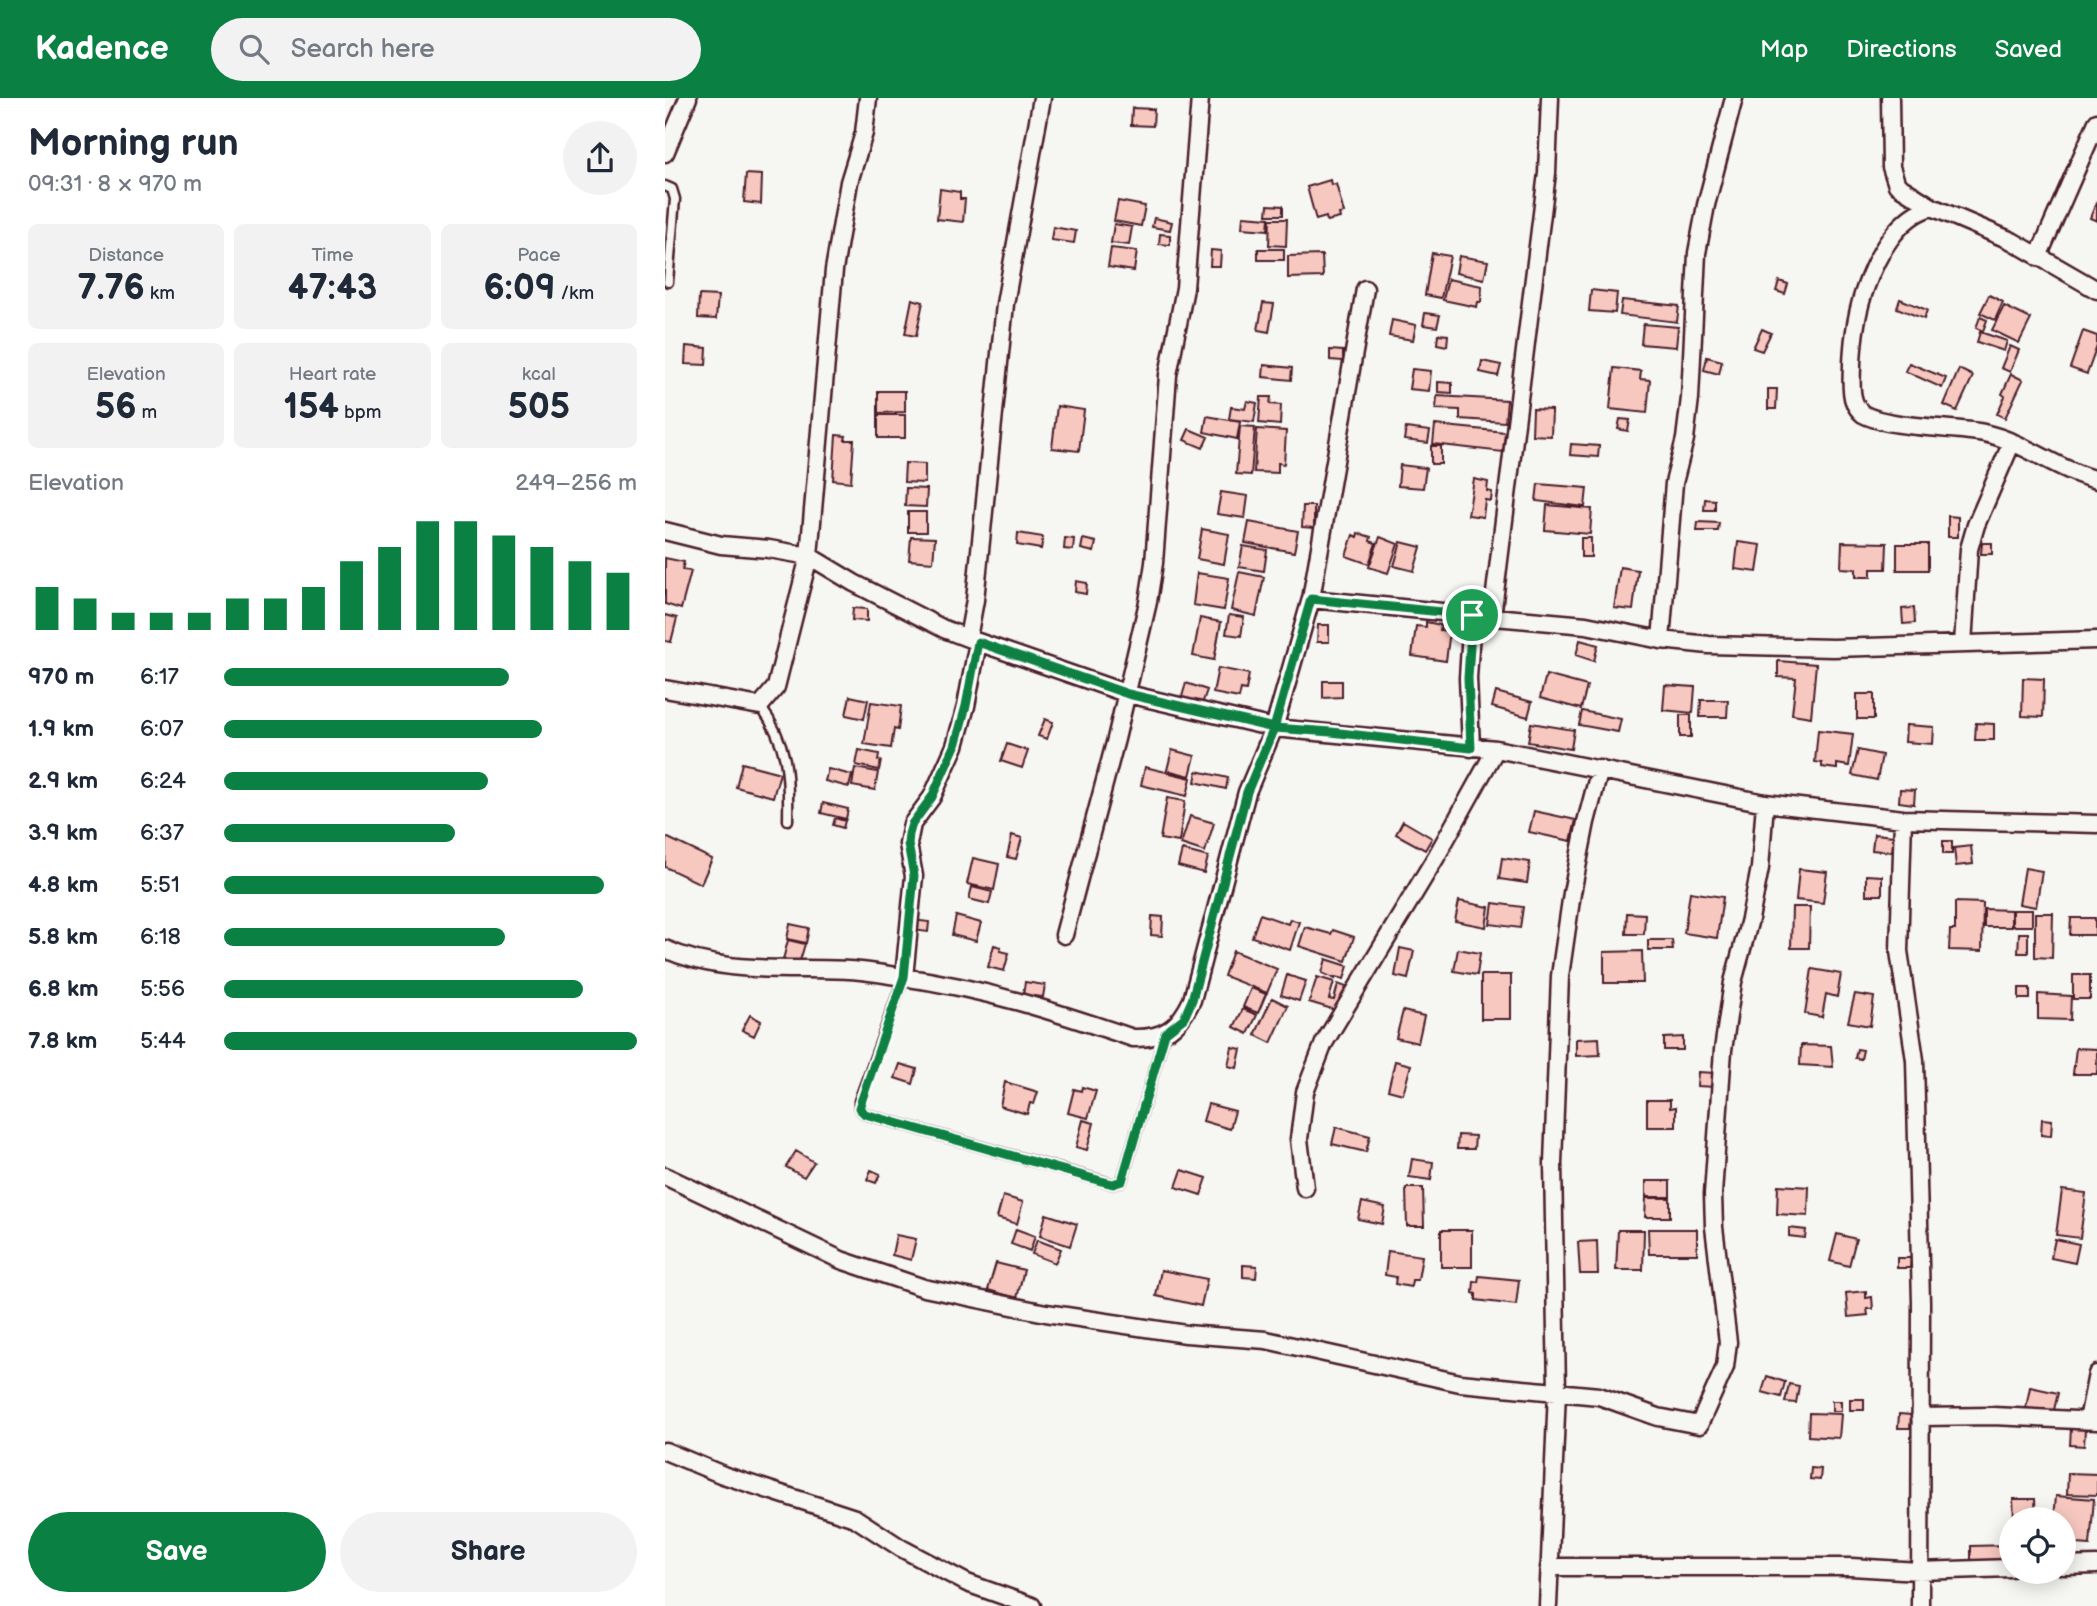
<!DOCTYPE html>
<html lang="en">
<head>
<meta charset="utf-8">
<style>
	:root { --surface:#fff; --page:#f2f2f3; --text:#1f2937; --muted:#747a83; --accent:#0b8043 }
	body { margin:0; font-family:"Balsamiq Sans",sans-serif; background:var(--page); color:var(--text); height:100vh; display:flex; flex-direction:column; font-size:26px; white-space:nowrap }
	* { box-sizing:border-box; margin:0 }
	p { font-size:23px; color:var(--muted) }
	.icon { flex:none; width:38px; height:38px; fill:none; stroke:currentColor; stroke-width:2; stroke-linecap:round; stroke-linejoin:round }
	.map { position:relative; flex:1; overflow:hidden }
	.sheet { display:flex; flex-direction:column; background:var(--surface); width:665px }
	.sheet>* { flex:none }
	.fabs { position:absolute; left:1334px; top:1409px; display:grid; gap:14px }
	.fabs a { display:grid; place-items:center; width:77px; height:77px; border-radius:50%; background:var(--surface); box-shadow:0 4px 18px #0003; font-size:35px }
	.pin { position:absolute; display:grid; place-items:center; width:60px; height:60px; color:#fff; margin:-30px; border:4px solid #fff; border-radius:50%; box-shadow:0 2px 7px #0007 }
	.round { display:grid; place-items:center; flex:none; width:74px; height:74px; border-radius:37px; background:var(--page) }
	.summary { display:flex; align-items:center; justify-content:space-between; height:119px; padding:0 28px }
	h1 { font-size:38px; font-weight:700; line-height:52px }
	.figures { display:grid; grid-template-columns:repeat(3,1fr); gap:10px; height:119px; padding:7px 28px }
	.figures div { display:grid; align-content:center; border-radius:10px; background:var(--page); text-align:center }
	.figures b { font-size:35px; font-weight:700 }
	.figures small { font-size:19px; font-weight:400 }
	.figures p { font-size:19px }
	.chart { height:196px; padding:14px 28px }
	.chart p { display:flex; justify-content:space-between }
	.chart svg { width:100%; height:126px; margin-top:7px; stroke:var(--accent); stroke-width:6 }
	.action { display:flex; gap:14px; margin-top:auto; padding:14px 28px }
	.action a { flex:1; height:80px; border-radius:42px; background:var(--accent); color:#fff; font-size:28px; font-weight:700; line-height:80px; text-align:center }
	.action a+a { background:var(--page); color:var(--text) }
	ul { padding:0 28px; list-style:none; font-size:23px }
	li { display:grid; grid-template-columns:112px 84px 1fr; align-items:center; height:52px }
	li i { height:18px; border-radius:9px; background:var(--accent) }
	header { display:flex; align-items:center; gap:42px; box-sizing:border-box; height:98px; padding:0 35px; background:var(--accent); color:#fff }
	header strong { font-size:33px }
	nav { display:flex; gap:38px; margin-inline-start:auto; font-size:24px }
	.search { width:490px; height:63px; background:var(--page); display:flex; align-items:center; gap:18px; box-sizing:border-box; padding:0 24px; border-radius:38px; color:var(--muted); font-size:26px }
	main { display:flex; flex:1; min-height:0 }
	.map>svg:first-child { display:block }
	.building { fill:#f7c8bf; stroke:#4a1f2b; stroke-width:2 }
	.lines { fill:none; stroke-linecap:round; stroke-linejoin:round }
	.service-casing { stroke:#4a1f2b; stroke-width:13 }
	.minor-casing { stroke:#4a1f2b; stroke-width:21 }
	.service { stroke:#f6f6f2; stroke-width:8 }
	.minor { stroke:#f6f6f2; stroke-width:16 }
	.route-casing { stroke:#fff; stroke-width:14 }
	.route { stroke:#0b8043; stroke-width:9 }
</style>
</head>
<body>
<header>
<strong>Kadence</strong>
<div class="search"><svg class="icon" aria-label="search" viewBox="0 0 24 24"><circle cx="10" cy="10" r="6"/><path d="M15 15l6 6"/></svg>Search here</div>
<nav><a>Map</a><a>Directions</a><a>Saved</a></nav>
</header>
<main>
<section class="sheet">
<div class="summary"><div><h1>Morning run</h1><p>09:31 · 8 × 970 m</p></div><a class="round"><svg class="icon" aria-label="share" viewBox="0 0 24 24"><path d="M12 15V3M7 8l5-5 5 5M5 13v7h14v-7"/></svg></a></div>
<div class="figures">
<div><p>Distance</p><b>7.76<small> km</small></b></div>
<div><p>Time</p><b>47:43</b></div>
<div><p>Pace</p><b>6:09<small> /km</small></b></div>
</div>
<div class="figures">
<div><p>Elevation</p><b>56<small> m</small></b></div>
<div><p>Heart rate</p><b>154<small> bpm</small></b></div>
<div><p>kcal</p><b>505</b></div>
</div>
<div class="chart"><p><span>Elevation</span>249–256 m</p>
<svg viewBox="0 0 160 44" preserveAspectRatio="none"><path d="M5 44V29M15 44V33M25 44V38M35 44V38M45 44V38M55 44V33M65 44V33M75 44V29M85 44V20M95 44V15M105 44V6M115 44V6M125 44V11M135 44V15M145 44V20M155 44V24"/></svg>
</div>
<ul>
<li><b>970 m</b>6:17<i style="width:69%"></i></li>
<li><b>1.9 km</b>6:07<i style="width:77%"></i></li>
<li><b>2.9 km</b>6:24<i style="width:64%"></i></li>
<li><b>3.9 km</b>6:37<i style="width:56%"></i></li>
<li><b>4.8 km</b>5:51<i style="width:92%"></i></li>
<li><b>5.8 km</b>6:18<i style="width:68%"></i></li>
<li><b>6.8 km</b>5:56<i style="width:87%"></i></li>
<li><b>7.8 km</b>5:44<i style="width:100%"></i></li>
</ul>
<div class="action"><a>Save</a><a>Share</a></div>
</section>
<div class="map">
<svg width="1432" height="1508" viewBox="0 0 1432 1508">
	<rect width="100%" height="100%" fill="#f6f6f2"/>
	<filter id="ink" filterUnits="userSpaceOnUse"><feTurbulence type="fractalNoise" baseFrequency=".0143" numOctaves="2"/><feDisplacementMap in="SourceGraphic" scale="14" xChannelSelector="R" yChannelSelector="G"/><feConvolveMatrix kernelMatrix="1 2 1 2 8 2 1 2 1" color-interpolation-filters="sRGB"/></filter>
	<g filter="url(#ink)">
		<path class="building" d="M467 10 489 11 488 28 466 27Z
			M81 76 97 77 96 106 79 104Z
			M665 82 666 87 671 86 679 115 674 116 675 120 662 123 661 119 651 122 642 89Z
			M275 91 295 94V101H300L298 124 272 121Z
			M453 103 480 108 476 128 449 123Z
			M1431 105 1432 106V123L1425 120Z
			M603 107 618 108V117H602Z
			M578 118 604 120 603 132 577 130Z
			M489 120 507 124 505 132 487 129Z
			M605 121H622L621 148 604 147Z
			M449 126 467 129 464 147 446 145Z
			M388 129 411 133 409 145 386 142Z
			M495 136 505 137V147L494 146Z
			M446 150 472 153 469 173 443 169Z
			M593 151H619V162H593Z
			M546 152 556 153 555 168H545Z
			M767 155 785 158 776 200 760 197Z
			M657 157 658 179 623 180V158Z
			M794 158 823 163 819 181 791 175Z
			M783 181 817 188 816 204H813L812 209 778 202Z
			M1114 183 1123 186 1120 196 1111 193Z
			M926 192 952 195 950 215 924 213Z
			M34 197 53 198 51 221 33 220Z
			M1324 197 1338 204 1330 222 1315 215Z
			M247 201 258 204 251 238 240 236Z
			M1235 201 1262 212 1259 221 1232 210Z
			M957 202 1014 208 1012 224 955 217Z
			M598 205 609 206 604 234 593 232Z
			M1339 208 1366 221 1354 245 1327 232Z
			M760 215 775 217 772 229 758 227Z
			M1315 219 1322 222 1318 233 1311 230Z
			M727 222 751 227 748 242 724 238Z
			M978 226 1013 229 1011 249 976 246Z
			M1097 231 1106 235 1097 253 1088 250Z
			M1418 233 1432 238V248L1422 276 1405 270Z
			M1315 234 1342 243 1339 253 1312 244Z
			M773 236 783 237 782 248 772 246Z
			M21 248 42 250 41 267 20 266Z
			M1345 248 1354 252 1345 274 1336 270Z
			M665 252 678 253V263L665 262Z
			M1042 259 1057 263 1054 276 1039 272Z
			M817 263 836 267 833 278 815 274Z
			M1244 265 1281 280 1277 290 1240 273Z
			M599 267 627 270 626 282 598 279Z
			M949 270 976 273 975 281 985 282 982 315 945 311Z
			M747 271 766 273 764 293 744 291Z
			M1294 271 1308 278 1292 313 1279 307Z
			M1346 276 1358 282 1340 320 1332 316 1340 298 1337 296Z
			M773 284 787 285V295L773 294Z
			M1103 291H1112L1111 311H1103Z
			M213 293H240V314L213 315Z
			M772 298 842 302 840 324 795 321V312L771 311Z
			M596 299H606L605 306 616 307 615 327 594 325Z
			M582 303 592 305 589 324 564 321 566 309 580 311Z
			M392 308 419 312 414 353 387 350Z
			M868 311 887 312 886 338 867 337Z
			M213 317H240V340H213Z
			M542 318 575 324 572 341 539 334Z
			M955 321 965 322 963 333 953 331Z
			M770 327 840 334 838 354 768 346Z
			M575 328 590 329 586 377 571 376Z
			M741 330 765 333 763 345 739 342Z
			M524 331 543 339 538 350 519 342Z
			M592 331 621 333 619 366 613 365V375L589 374Z
			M171 337 181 338 180 342H189L186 384 168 382Z
			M906 346 934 348 933 359 905 357Z
			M766 348H776V366H766Z
			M240 365 260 366V385L239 384Z
			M735 367 761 370 758 390 733 388Z
			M809 381 823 384 822 393 827 394 826 403 820 402 818 419 803 417Z
			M873 386 922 390 920 409 871 403Z
			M241 390 262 391 261 409 240 408Z
			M556 394 583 398 580 420 552 416Z
			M1040 401 1050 402V412H1039Z
			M882 407 927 411 925 436 880 432Z
			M638 408H649V430L637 429Z
			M243 414H261V434H243Z
			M1283 418 1293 419V439H1283Z
			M584 424 633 433 629 454 580 445Z
			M1033 424 1054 425 1053 433H1032Z
			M537 431 564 436 559 466 532 461Z
			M353 435 378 439 376 451 352 447Z
			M693 435 706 439 705 443 711 445 704 466 681 458 688 437 692 439Z
			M246 439 270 440 268 464 244 462Z
			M715 439 733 446 723 475 704 469Z
			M400 440 409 441 408 452 399 451Z
			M916 440H926V459H916Z
			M418 441 431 444 429 454 416 451Z
			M736 444 756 449 749 473 729 468Z
			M1073 444 1096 447 1092 474 1070 471Z
			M1177 444 1222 445 1221 471H1206V479H1191V471L1176 470Z
			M1317 445H1327V456H1316Z
			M1232 446H1263V472H1232Z
			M578 448 602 452 599 473 574 469Z
			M0 460 19 464 17 472 26 473 16 511 0 506Z
			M955 469 973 472 968 512 949 510Z
			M574 474 599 479 591 518 566 512Z
			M532 475 564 480 559 512 528 507Z
			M411 483 422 485 421 496 410 494Z
			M188 510 202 511V523L187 522Z
			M1249 510 1250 525 1238 526 1237 511Z
			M0 517 12 520 6 544 0 543Z
			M564 517 579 519 576 538 561 536Z
			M535 520 556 524 549 562 528 558Z
			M761 524 776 527 775 532 785 533 781 563 747 558 751 528 761 529Z
			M653 527H664V544H652Z
			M915 542 933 547 929 563 911 557Z
			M1113 563 1151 566 1146 619 1127 616 1131 580 1113 579Z
			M553 570 584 576 581 592 576 591 574 600 548 595Z
			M881 577 922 588 916 611 875 600Z
			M1358 580 1379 581 1378 619 1357 618Z
			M658 583H677V599L658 600Z
			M521 585 542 592 536 609 516 602Z
			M1000 587 1030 589 1028 615 998 612Z
			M831 594 867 604 863 619 827 609Z
			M1192 596H1209V621H1192Z
			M185 598 203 602 199 621 181 617Z
			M1036 602H1063L1062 619H1035Z
			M206 604 236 608 233 632 229 631 226 650 199 646Z
			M917 613 956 621 953 634 914 627Z
			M1015 617H1026V639H1015Z
			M380 621 388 624 382 641 373 638Z
			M866 625 909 632 906 651 863 644Z
			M1311 625 1329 626V642H1310Z
			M1241 627 1269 629 1268 646 1240 644Z
			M1153 632 1188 636 1184 668 1172 666V671L1157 669V665L1150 664Z
			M342 646 363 653 357 670 336 663Z
			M194 652 214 656 213 662 216 663 214 672 191 667Z
			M507 652 530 658 525 678 502 672Z
			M1193 652 1217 657 1212 682 1187 677Z
			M77 665 115 675 108 699 71 689Z
			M480 669 526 680 522 698 476 687Z
			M190 670 213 674 210 692 187 688Z
			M163 671 187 677 184 689 160 683Z
			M532 673 563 680 561 691 530 684Z
			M1235 691 1250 692 1249 706 1234 704Z
			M502 700 520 703 514 744 495 741Z
			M158 705 183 711 181 721 156 715Z
			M869 713 911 722 906 743 864 734Z
			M525 718 549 725 540 754 516 746Z
			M170 720 180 723 178 730 168 727Z
			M738 723 767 740 760 752 731 736Z
			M1209 736 1229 738 1227 754 1207 752Z
			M347 737 357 740 351 761 342 759Z
			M1 739 47 761 36 786 0 769Z
			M1278 743H1287V756H1278Z
			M1306 748 1308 766 1291 768 1289 750Z
			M517 752 543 759 539 775 513 768Z
			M308 760 334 766 329 792 302 786Z
			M837 760 865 764 862 785 834 781Z
			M1360 770 1377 773 1371 809 1354 806Z
			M1134 771 1162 774 1158 805 1131 802Z
			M1201 777 1217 778V797H1201Z
			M307 789 327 794 324 806 304 801Z
			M1025 794 1058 799 1052 840 1019 835Z
			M794 803 824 809 821 829 790 823Z
			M1290 804 1318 805 1317 853 1284 852 1285 832H1290Z
			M828 805 858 809 855 830 825 826Z
			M1127 809H1145L1144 850H1126Z
			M1319 811 1346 812V829H1319Z
			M1347 812H1367V828H1347Z
			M962 815 980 816 979 836H961Z
			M1370 815H1388L1387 860 1370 859Z
			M595 816 623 826 625 821 634 824 625 852 587 839Z
			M291 818 316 825 311 843 287 837Z
			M487 818 498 819 497 838 486 837Z
			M1406 820H1430V837H1405Z
			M248 822 264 824 263 834 247 832Z
			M125 826 144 830 141 845 122 841Z
			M640 829 666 836 668 832 689 839 681 863 634 848Z
			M1354 835H1363V855H1353Z
			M123 842 140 846 134 866 118 862Z
			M983 842H1007L1008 852H983Z
			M329 847 336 849 335 853 344 855 339 873 323 869Z
			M735 850 749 853 743 881 730 878Z
			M793 851 815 855 812 877 789 873Z
			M568 853 612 871 602 895 559 878Z
			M977 853 978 885H939V854Z
			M661 861 683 868 679 881 670 879V881L657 875Z
			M1147 871 1176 876 1172 899 1161 896 1157 919 1140 916Z
			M622 877 641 883 634 903 616 897Z
			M816 877H846V921H816Z
			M1408 877H1425V901H1408Z
			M652 879 669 884 664 901 669 902 673 886 684 890 677 914 644 904Z
			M360 884 380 887 378 899 358 897Z
			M586 890 601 896 593 915 578 909Z
			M1354 890H1365V901H1354Z
			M1190 896 1209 899 1205 928 1183 924Z
			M1373 896 1406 898 1405 922 1373 921Z
			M607 900 623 908 606 945 590 937Z
			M578 911 592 917 583 936 569 929Z
			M738 913 759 918 753 945 731 940Z
			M85 917 96 923 89 938 77 932Z
			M1018 939V952H999V940Z
			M934 940 935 957 911 958V941Z
			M1136 947 1166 948 1168 969 1135 967Z
			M567 949 576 951 572 970 563 968Z
			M1411 950 1432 951V976H1408Z
			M1192 951 1198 952 1196 961 1190 960Z
			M730 963 746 967 738 996 723 992Z
			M235 966 252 971 248 986 230 980Z
			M1033 974 1050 975V989L1032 988Z
			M340 984 373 994 369 1006 365 1005 362 1016 335 1008Z
			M417 989 431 993 423 1020 403 1015 409 991 416 993Z
			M982 1002H1005V1010L1011 1009V1029H982Z
			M543 1006 570 1013 565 1031 538 1023Z
			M1377 1021 1387 1022 1386 1038 1376 1037Z
			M418 1022 429 1025 422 1052 411 1049Z
			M671 1029 705 1038 701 1054 667 1046Z
			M793 1037 810 1038 809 1051H792Z
			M131 1053 149 1064 139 1079 121 1069Z
			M747 1061 768 1064 766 1082 744 1079Z
			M206 1072 215 1076 211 1085 202 1082Z
			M517 1072 542 1080 536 1097 511 1089Z
			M981 1083H1005V1099H981Z
			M1113 1087 1144 1089 1143 1118 1112 1116Z
			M741 1090H758L759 1128H742Z
			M1397 1092 1421 1095 1415 1140 1391 1137Z
			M338 1098 358 1104 352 1126 332 1120Z
			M981 1100H1005V1119H980Z
			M697 1104 720 1109 717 1126 693 1121Z
			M381 1116 412 1126 405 1148 375 1138Z
			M1124 1130 1141 1132 1140 1140 1124 1138Z
			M351 1131 370 1138 365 1153 346 1146Z
			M983 1131H1032V1156H984Z
			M776 1132H807V1169H776Z
			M953 1132H979L978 1172H951Z
			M1172 1136 1191 1141 1184 1168 1165 1163Z
			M231 1137 251 1141 246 1162 227 1157Z
			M1390 1141 1414 1146 1410 1165 1386 1160Z
			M372 1142 396 1151 390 1165 367 1156Z
			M932 1143 933 1176H915L913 1144Z
			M723 1153 757 1158 753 1182H747L746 1189 730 1186 731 1179 720 1177Z
			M1232 1160H1246L1245 1170H1232Z
			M331 1165 359 1172 352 1200 323 1192Z
			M578 1167 592 1168 591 1180 578 1179Z
			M496 1172 542 1181 536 1208 491 1198Z
			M814 1178 854 1182 851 1207 811 1202V1196L808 1195 809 1183 813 1184Z
			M1201 1193V1200L1207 1199 1208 1211H1202L1203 1217 1183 1219 1181 1195Z
			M1102 1278 1120 1284 1116 1299 1097 1294Z
			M1124 1286 1134 1288 1131 1305 1120 1304Z
			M1365 1289 1393 1295 1388 1316 1361 1310Z
			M1185 1301H1199V1312H1185Z
			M1167 1303H1176V1313H1167Z
			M1144 1315 1176 1316 1174 1340 1143 1338Z
			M1234 1316 1246 1317 1245 1330H1233Z
			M1406 1330 1420 1331 1419 1348 1405 1347Z
			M1146 1370 1156 1371 1155 1382 1145 1381Z
			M1403 1375 1432 1376V1397L1402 1396Z
			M1391 1398 1429 1401 1425 1447 1398 1445V1421H1389Z
			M1348 1401H1370L1371 1421H1349Z
			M1346 1447V1467L1306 1468V1448Z"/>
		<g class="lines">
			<defs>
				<path id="service" d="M0 88 7 91 10 101 3 184
					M95 608C123 645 124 676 123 722
					M239 879 194 1003V1010L200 1016 448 1086 457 1083 500 935"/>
				<path id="minor" d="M1225 0 1226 69 1232 87 1267 109 1347 143 1432 192
					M0 55 23 0
					M1267 109C1234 117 1212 157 1201 188 1192 212 1188 240 1187 266 1187 277 1185 293 1189 303 1190 307 1195 314 1198 316 1222 330 1289 329 1319 335 1360 344 1392 372 1432 382
					M1373 159 1432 24
					M700 191 646 501 807 517
					M0 433 56 447 104 451 144 458 189 485 279 531 313 544 463 596 609 630 831 651 1100 705 1238 721 1432 726
					M827 519 882 75 885 0
					M303 540 310 502 340 206 377 0
					M996 542 1009 385 1020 341 1025 300 1032 155 1041 107 1069 0
					M1298 546 1304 451 1311 427 1347 344
					M0 591 95 608 111 589 144 458 169 172 184 84 199 35 203 0
					M806 650 803 580 807 517 921 527 996 542 1044 547 1168 550 1432 542
					M1238 721 1234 853 1250 962 1256 1205 1255 1508
					M399 837 451 641 483 504 489 465 503 277 520 190 535 0
					M0 851C57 877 123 869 184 872 202 873 219 876 237 879 318 890 391 914 468 940 500 941 514 929 527 902L582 694 609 630 646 501
					M239 879 249 778 243 746 247 726 267 699 290 648 301 608 313 544
					M0 1078 176 1162 259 1190 381 1215 521 1236 601 1242 795 1285 934 1298 993 1319 1034 1327 1060 1269 1063 1244 1049 1129 1048 1096 1058 952 1068 884 1085 821 1095 770 1100 705
					M640 1090 634 1041 640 994 659 945 771 759 831 651
					M1255 1319 1328 1318 1432 1323
					M1423 1322 1432 1276
					M0 1353 58 1377 190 1420 236 1450 302 1485 367 1508
					M1398 1468 1432 1467
					M884 1469H1186L1254 1473 1346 1470
					M883 1508 892 1293 888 1065 895 878 907 795 921 724 935 671"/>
			</defs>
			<use href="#service" class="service-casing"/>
			<use href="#minor" class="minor-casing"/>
			<use href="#service" class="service"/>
			<use href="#minor" class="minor"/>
		</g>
	</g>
	<g class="lines" filter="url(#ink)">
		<defs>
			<path id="route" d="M807 517 646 501 609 630 463 596 313 544 301 608 290 648 267 699 247 726 244 736 243 746 249 778 239 879 194 1010 200 1016 436 1083 448 1086 457 1083 500 935 519 920 527 902 582 694 609 630 666 634 806 650 803 580 807 517"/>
		</defs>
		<use href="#route" class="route-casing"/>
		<use href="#route" class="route"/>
	</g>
</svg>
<div class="fabs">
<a><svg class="icon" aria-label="locate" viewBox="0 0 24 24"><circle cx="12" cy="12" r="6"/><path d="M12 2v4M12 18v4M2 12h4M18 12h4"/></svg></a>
</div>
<div class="pin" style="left:807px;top:517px;background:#1e9e55"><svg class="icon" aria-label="arrive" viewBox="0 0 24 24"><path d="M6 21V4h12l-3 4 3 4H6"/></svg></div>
</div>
</main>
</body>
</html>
